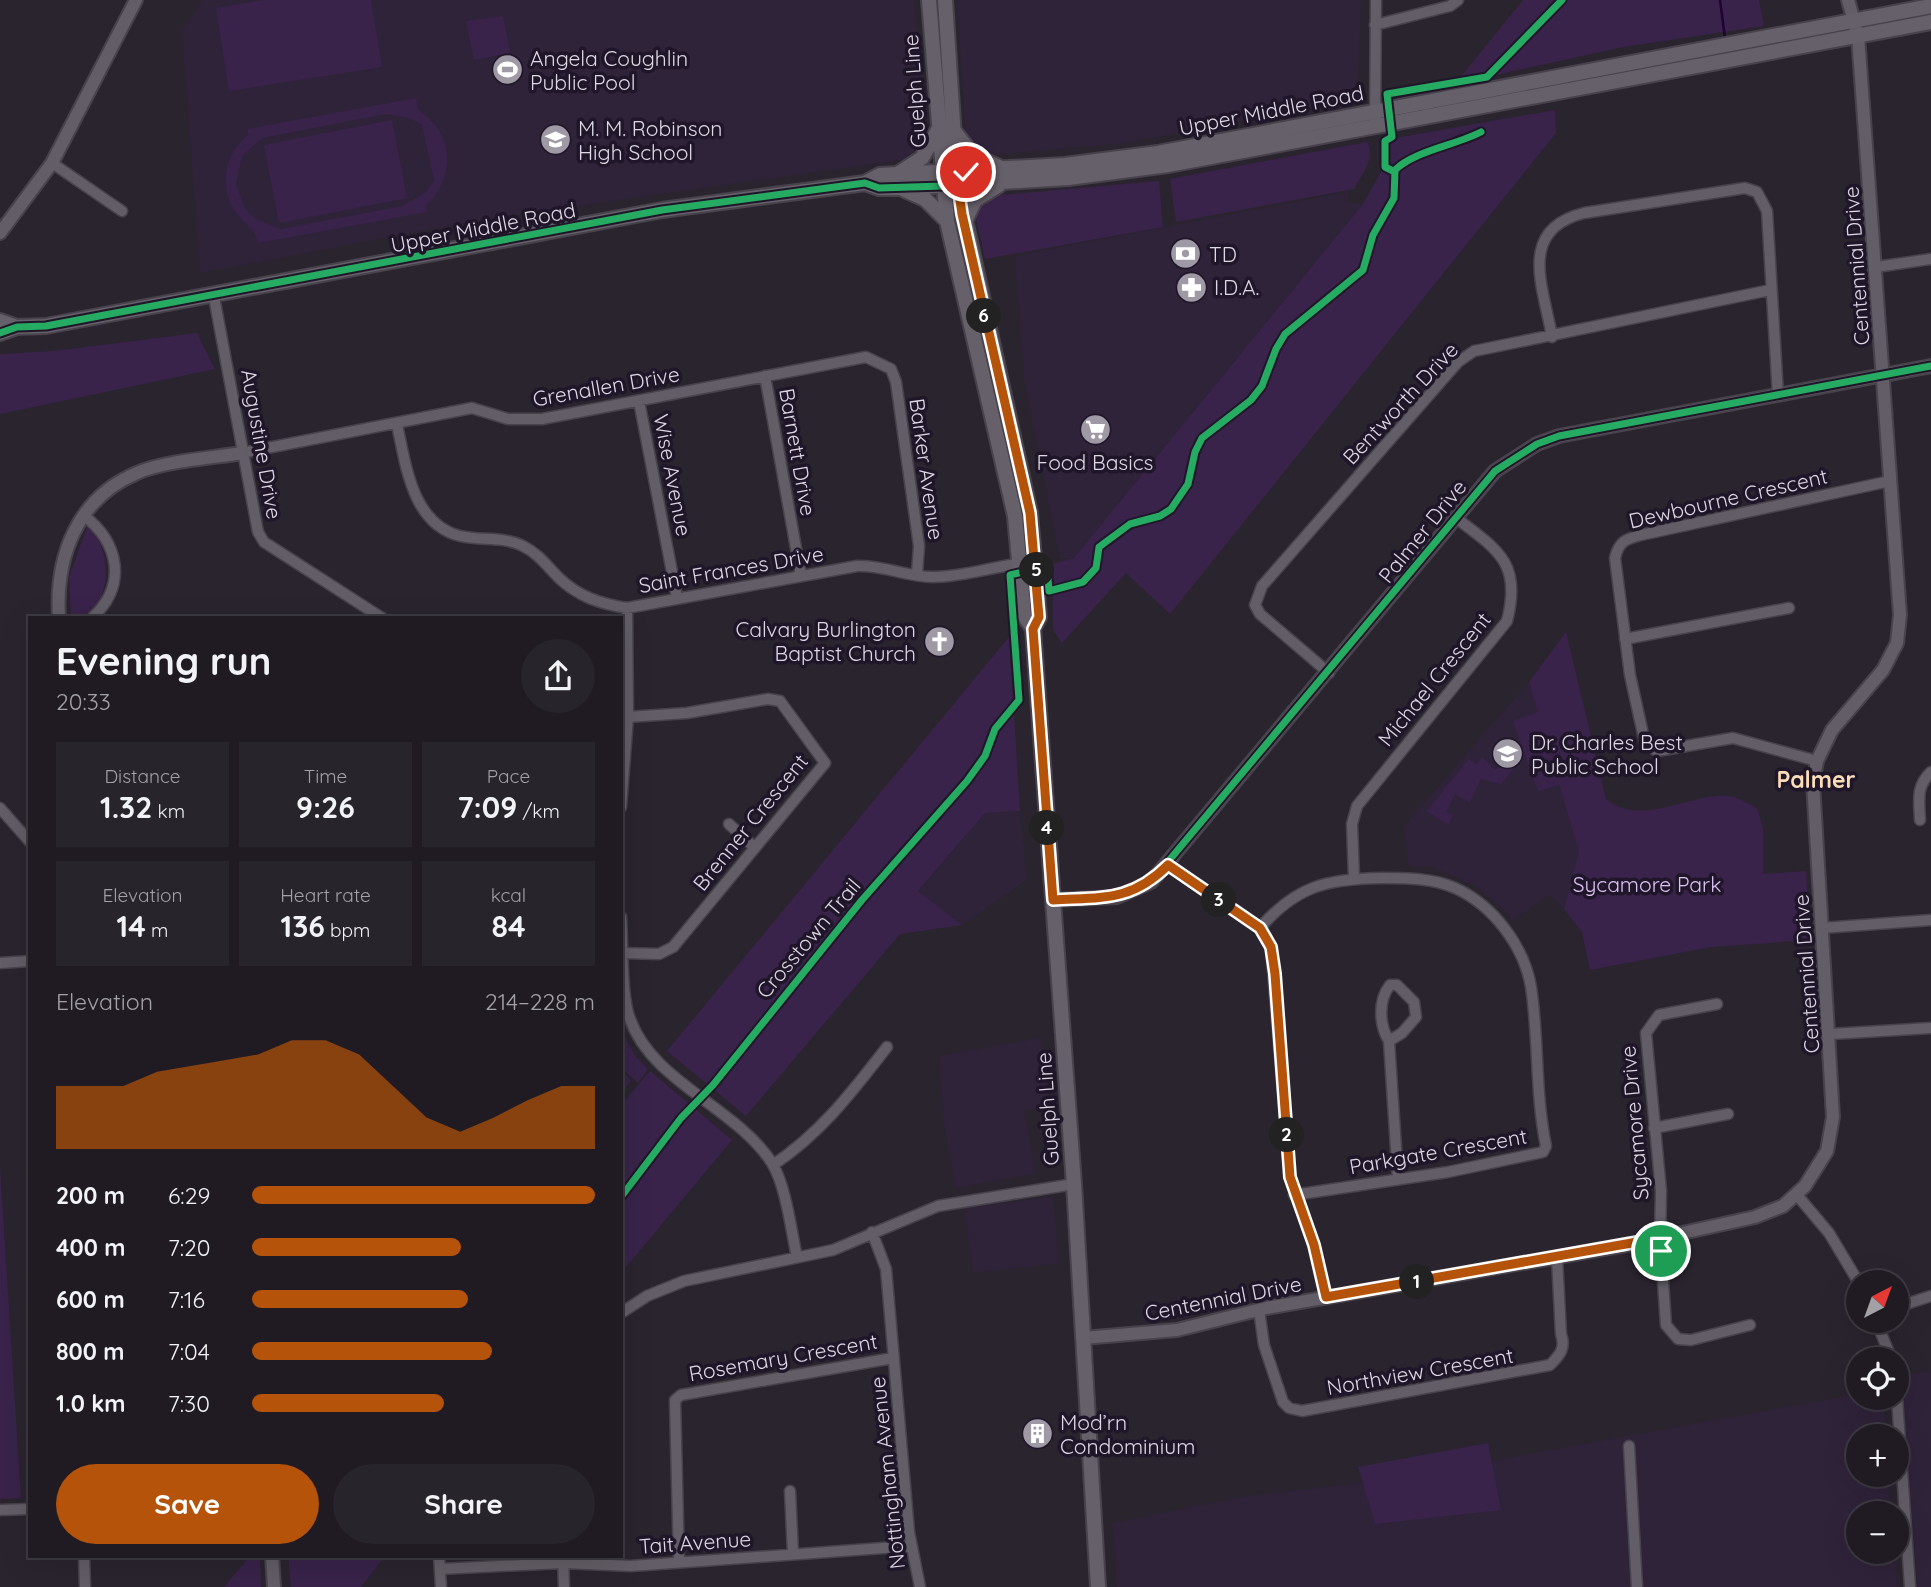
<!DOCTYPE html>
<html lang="en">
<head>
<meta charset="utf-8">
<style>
	:root { --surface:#201b23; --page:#28242b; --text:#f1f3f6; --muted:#a2a1a6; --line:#3d3941; --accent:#b45309 }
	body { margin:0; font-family:Quicksand,sans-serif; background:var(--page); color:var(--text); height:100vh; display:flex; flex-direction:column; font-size:26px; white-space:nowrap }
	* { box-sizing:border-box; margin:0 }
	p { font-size:23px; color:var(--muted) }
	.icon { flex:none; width:38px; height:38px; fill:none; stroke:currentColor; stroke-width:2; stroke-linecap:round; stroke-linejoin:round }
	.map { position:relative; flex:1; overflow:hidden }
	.drawer { position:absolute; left:28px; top:616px; width:595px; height:942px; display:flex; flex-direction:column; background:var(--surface); border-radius:0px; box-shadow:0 7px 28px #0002,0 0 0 2px var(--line) }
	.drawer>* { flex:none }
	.needle { width:46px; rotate:41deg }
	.buttons { position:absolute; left:1846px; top:1270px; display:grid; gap:14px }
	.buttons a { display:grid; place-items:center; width:63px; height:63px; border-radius:50%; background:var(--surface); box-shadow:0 7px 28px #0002,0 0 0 2px var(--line); font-size:35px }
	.pin { position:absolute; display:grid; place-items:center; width:60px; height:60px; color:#fff; margin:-30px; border:4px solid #fff; border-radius:50%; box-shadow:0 2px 7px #0007 }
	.km { position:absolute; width:35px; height:35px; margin:-18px; border-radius:50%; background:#222; color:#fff; font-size:19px; line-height:35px; text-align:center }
	.round { display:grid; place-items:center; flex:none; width:74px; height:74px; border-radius:37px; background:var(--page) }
	.headline { display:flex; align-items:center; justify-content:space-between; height:119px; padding:0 28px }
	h1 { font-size:38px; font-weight:700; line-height:52px }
	.figures { display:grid; grid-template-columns:repeat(3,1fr); gap:10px; height:119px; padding:7px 28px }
	.figures div { display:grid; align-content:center; border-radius:0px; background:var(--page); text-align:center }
	.figures b { font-size:30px; font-weight:700 }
	.figures small { font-size:19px; font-weight:400 }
	.figures p { font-size:19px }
	.chart { height:196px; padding:14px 28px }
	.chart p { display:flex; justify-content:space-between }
	.chart svg { width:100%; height:126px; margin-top:7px; fill:var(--accent); opacity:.7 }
	.cta { display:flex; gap:14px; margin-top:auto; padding:14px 28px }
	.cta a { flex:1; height:80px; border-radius:42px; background:var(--accent); color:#fff; font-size:28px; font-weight:700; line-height:80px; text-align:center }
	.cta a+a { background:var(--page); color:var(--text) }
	ul { padding:0 28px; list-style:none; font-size:23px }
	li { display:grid; grid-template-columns:112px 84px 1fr; align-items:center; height:52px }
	li i { height:18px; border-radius:9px; background:var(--accent) }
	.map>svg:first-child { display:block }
	.built { fill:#2f233a }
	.green { fill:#39234a; fill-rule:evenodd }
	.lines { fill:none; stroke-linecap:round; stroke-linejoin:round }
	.stream { stroke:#200332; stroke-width:2.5 }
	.minor-casing { stroke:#47424b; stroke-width:13 }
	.tertiary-casing { stroke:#47424b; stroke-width:16 }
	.secondary-casing { stroke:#47424b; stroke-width:18 }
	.minor { stroke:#625d66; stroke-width:10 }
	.tertiary { stroke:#625d66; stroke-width:12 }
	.secondary { stroke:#66606a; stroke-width:14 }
	.cycleway-casing { stroke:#201629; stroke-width:11 }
	.cycleway { stroke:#26ab63; stroke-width:7 }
	.route-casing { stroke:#fff; stroke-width:14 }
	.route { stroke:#b45309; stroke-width:9 }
	.labels { text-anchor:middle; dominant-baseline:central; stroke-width:7; stroke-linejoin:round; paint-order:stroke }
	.poi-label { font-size:21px; fill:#ded8e4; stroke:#201629; text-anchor:start }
	.street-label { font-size:21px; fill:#ded8e4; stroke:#201629 }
	.park-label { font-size:21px; fill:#ddc2f6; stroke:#201629 }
	.neighbourhood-label { font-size:23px; font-weight:bold; fill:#fdddb8; stroke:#201629 }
</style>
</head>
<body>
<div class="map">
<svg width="1931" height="1587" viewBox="0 0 1931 1587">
	<rect width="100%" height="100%" fill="#2a242f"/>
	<path class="built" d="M203 0H914L923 129 917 151 908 159 491 218 200 273 182 31Z
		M957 0H1361L1357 99 1125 143 990 155 966 136Z
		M1348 192V202L1363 204 1074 558 1060 559 1024 378 1015 256Z
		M1529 682 1579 851 1564 909 1549 895 1512 921 1508 913 1476 886 1433 867 1409 866 1404 826Z
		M1020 811 1027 880 962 925 918 892 985 813Z
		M1041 1038 1048 1108 1024 1110 1036 1173 956 1188 944 1124 939 1056Z
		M1053 1197 1059 1263 973 1273 965 1208Z
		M1931 1371V1587H1918L1899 1376Z
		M1858 1394V1398H1883L1886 1437H1858V1475H1888L1891 1514H1858V1552H1894L1897 1587H1117L1113 1523 1247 1496 1388 1480Z"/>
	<path class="green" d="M265 0H371L382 67 229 91 216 8Z
		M1523 0H1759L1764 26 1623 47 1455 84Z
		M503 16 510 53 474 60 466 21Z
		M416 98 418 110C455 134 456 176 426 206L427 212 258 243C256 228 245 226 237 214 218 188 224 154 248 135L247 129ZM385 114 410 118 422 125 434 181 426 192 403 206 281 229 255 219 245 209 236 184 242 156 262 138Z
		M1555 110 1556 133 1170 614 1126 573 1062 643 1053 630 1052 564 1074 558 1363 204 1381 172 1384 140Z
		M392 120 407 198 279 223 264 145Z
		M1367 142C1376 159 1362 174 1354 189L1176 222 1170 179Z
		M1159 181 1163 227 985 259 975 214 990 196Z
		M197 333 215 369 0 414V354L54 351Z
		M87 527C116 547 112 618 71 618L69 577Z
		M1566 632 1606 799C1642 828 1690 793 1727 796 1737 796 1748 804 1757 808L1763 828V874L1806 871 1811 940 1711 947 1590 970 1582 932 1564 909 1579 851 1559 785 1538 791 1513 721 1538 712 1529 682Z
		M1009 637 1020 811 985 813 918 891 962 925 900 934 746 1116 667 1051Z
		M1510 750 1518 763 1501 784 1481 779 1470 802 1455 794 1446 812 1453 815 1448 825 1427 811 1469 759 1476 764 1482 757 1496 770Z
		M621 1030 636 1057 648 1069 638 1083 622 1069 631 1081 621 1094Z
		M650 1071 732 1140 621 1273V1105Z
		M0 1168 21 1498 0 1499Z
		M1488 1443 1501 1510 1375 1524 1358 1467Z
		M250 1556H260L261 1587H224Z
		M288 1556H385L361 1587H291Z"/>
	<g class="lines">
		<path class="stream" d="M1720 0 1725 38"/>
		<defs>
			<path id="minor" d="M1375 25 1450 6 1458 0
				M1375 127 1376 0
				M52 163 122 211
				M1876 267 1931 259
				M214 297 258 532 264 542 382 618
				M1552 337C1544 288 1516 230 1584 213L1745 188 1757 192 1767 211 1778 395
				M765 376 801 576
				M639 401 677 598
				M397 425C406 465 412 524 460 536 481 541 503 536 523 546 539 554 547 566 559 578 579 597 601 604 627 608L857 566C884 565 907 577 933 577 964 577 994 566 1025 563
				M242 453 472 408 508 419H542L866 357 891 369 896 382 919 546 917 574
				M83 515C119 542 128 585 92 618
				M1625 639 1789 608
				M1329 673 1260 614 1255 605 1262 586 1458 362 1474 351 1489 348 1770 290
				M1817 761 1733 738 1657 751 1645 743 1630 675 1615 558C1619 541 1626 539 1641 535L1890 481
				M621 807 628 717 627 608
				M0 808 30 842
				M1920 820C1919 800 1916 786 1931 772
				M729 824 755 848
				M1168 865 1260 928 1271 947 1290 1177 1314 1245 1327 1297
				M1354 878 1352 824 1357 806 1507 621C1522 563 1498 550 1456 518
				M621 917C623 944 621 996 630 1019 652 1082 737 1108 772 1163 786 1186 791 1230 797 1257
				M1260 928C1297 885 1328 879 1382 878 1407 878 1432 878 1455 888 1493 905 1524 946 1531 987 1539 1039 1535 1093 1546 1146L1543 1152 1448 1172 1294 1195
				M1822 928 1931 920
				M624 953 659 954 673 947 825 763 780 701 768 699 687 713 628 717
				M0 963 30 961
				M1717 1004 1659 1015 1646 1033 1661 1191 1660 1238 1666 1325 1678 1339 1691 1340 1750 1325
				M1831 1034 1931 1028
				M1389 1041 1402 1033 1416 1017 1414 1002 1397 985H1390C1378 1000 1379 1025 1389 1041L1398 1179
				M1654 1128 1728 1114
				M773 1165C821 1133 852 1092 887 1047
				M1797 1195 1829 1233 1859 1283
				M872 1232 886 1269 909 1532 920 1587
				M1897 1307 1931 1296
				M1259 1310 1264 1345 1283 1402 1289 1408 1302 1411 1550 1365C1560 1355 1566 1348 1561 1334L1557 1258
				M621 1313 647 1296 684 1281 833 1250 938 1206 1074 1184
				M1876 1321 1892 1360
				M1897 1398 1910 1587
				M1629 1446 1637 1587
				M790 1491 793 1554
				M0 1510 30 1509
				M84 1556 85 1587
				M439 1556 441 1587
				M563 1556 564 1587
				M679 1562 675 1400 681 1395 893 1358
				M440 1569 563 1563 631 1566 911 1546"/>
			<path id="tertiary" d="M0 233 52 163 136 0
				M59 618C55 557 77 498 137 473 164 461 212 458 242 453
				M1053 900 1117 897 1151 882 1495 471 1537 444 1559 436 1931 366
				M1083 1338 1177 1330 1266 1308 1637 1243 1755 1217 1783 1206 1805 1186 1827 1151 1833 1117 1813 782 1817 761 1832 730 1883 670 1897 643 1900 615 1858 36 1848 0
				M272 1556 274 1587"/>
			<path id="secondary" d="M929 0 947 221 1015 516 1024 615 1033 629 1074 1184 1098 1587
				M945 0 957 184 1030 513 1039 617 1033 629
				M954 131 974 156 999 167
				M899 173 922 158 938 130
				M865 183 879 188H901L1068 178 1168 165 1931 22
				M905 190 925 199 947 221
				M964 223 975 200 999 185
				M0 321 17 327
				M0 333 17 327 46 326 662 210 865 183 880 175 1065 165 1158 153 1931 6"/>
		</defs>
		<use href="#minor" class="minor-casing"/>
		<use href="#tertiary" class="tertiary-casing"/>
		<use href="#secondary" class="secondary-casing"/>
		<use href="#minor" class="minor"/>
		<use href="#tertiary" class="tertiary"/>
		<use href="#secondary" class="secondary"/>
		<defs>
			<path id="cycleway" d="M1395 172 1385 167V141L1392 137 1387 94 1487 77 1562 0
				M0 333 17 327 46 326 662 210 865 183 879 188 943 186
				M1053 900 1117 897 1151 882 1495 471 1537 444 1559 436 1931 366
				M621 1197 681 1118 713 1085 862 900 967 781 985 756 995 729 1019 700 1010 575 1047 566 1049 591 1083 582 1096 568 1099 547 1130 524 1160 516 1171 509 1188 484 1195 452 1202 438 1251 400 1262 386 1276 349 1285 334 1363 270 1373 235 1394 198 1395 170C1414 151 1456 145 1481 132"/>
		</defs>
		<use href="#cycleway" class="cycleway-casing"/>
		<use href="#cycleway" class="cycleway"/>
	</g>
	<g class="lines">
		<defs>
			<path id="route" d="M966 172H956L962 214 1030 513 1039 617 1033 629 1053 900C1102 897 1131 902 1168 865L1260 928 1271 947 1275 974 1290 1177 1314 1245 1326 1297 1660 1238 1661 1251"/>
		</defs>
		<use href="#route" class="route-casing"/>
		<use href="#route" class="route"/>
	</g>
	<defs>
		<symbol id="stadium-disc" viewBox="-11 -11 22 22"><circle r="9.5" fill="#9f99a5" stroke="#201629"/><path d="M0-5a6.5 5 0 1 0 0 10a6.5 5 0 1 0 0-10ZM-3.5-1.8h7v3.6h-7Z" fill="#fff"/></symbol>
		<symbol id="school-disc" viewBox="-11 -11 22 22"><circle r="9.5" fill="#9f99a5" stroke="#201629"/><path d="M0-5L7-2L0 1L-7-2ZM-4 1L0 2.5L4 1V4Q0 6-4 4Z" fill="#fff"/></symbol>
		<symbol id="bank-disc" viewBox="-11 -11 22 22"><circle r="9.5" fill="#9f99a5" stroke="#201629"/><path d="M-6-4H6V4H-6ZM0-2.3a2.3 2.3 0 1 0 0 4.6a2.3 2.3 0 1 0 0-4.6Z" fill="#fff"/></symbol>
		<symbol id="pharmacy-disc" viewBox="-11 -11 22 22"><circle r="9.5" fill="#9f99a5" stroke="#201629"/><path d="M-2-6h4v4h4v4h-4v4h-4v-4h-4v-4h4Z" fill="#fff"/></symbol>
		<symbol id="supermarket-disc" viewBox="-11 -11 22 22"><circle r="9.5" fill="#9f99a5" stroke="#201629"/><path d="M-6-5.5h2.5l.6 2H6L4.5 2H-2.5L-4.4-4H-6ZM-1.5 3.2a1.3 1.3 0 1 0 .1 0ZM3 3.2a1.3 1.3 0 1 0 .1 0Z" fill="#fff"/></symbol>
		<symbol id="church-disc" viewBox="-11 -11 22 22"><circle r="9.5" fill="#9f99a5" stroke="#201629"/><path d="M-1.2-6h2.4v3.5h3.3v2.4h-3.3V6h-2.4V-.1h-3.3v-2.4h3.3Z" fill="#fff"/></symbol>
		<symbol id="building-disc" viewBox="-11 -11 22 22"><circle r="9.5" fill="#9f99a5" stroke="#201629"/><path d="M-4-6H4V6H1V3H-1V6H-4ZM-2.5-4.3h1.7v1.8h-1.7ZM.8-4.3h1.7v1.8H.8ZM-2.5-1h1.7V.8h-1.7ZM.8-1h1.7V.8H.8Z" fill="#fff"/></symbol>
	</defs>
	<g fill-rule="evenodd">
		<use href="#stadium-disc" x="490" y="52" width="35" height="35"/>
		<use href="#school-disc" x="538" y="122" width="35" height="35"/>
		<use href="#bank-disc" x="1168" y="236" width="35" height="35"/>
		<use href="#pharmacy-disc" x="1174" y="270" width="35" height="35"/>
		<use href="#supermarket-disc" x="1078" y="412" width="35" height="35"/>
		<use href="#church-disc" x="922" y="624" width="35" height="35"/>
		<use href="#school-disc" x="1490" y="736" width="35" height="35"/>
		<use href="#building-disc" x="1020" y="1416" width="35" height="35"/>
	</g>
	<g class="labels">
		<g class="poi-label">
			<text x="530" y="58">Angela Coughlin<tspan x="530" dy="24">Public Pool</tspan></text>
			<text x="578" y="128">M. M. Robinson<tspan x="578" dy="24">High School</tspan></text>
			<text x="1209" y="254">TD</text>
			<text x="1214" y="287">I.D.A.</text>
			<text x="1095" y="462" text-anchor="middle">Food Basics</text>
			<text x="916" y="629" text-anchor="end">Calvary Burlington<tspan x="916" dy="24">Baptist Church</tspan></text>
			<text x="1531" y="742">Dr. Charles Best<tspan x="1531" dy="24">Public School</tspan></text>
			<text x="1060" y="1422">Mod’rn<tspan x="1060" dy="24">Condominium</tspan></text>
		</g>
		<g class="street-label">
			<text transform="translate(914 91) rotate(-94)">Guelph Line</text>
			<text transform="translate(1271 110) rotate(-11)">Upper Middle Road</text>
			<text transform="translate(483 227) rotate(-11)">Upper Middle Road</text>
			<text transform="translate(1856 266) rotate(-94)">Centennial Drive</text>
			<text transform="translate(606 386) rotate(-10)">Grenallen Drive</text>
			<text transform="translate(1400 403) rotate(-47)">Bentworth Drive</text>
			<text transform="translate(262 444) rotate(80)">Augustine Drive</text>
			<text transform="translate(798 452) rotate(80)">Barnett Drive</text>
			<text transform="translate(927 469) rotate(82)">Barker Avenue</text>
			<text transform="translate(673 475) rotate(79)">Wise Avenue</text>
			<text transform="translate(1728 498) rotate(-13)">Dewbourne Crescent</text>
			<text transform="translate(1422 531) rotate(-51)">Palmer Drive</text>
			<text transform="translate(731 569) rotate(-10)">Saint Frances Drive</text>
			<text transform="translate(1434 679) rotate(-51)">Michael Crescent</text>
			<text transform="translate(750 822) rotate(-51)">Brenner Crescent</text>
			<text transform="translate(808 938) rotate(-50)">Crosstown Trail</text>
			<text transform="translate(1806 974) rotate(-94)">Centennial Drive</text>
			<text transform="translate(1047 1109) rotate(-94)">Guelph Line</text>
			<text transform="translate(1634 1123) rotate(-95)">Sycamore Drive</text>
			<text transform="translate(1438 1151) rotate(-10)">Parkgate Crescent</text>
			<text transform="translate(1223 1298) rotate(-11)">Centennial Drive</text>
			<text transform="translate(783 1357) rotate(-10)">Rosemary Crescent</text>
			<text transform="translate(1420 1371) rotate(-10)">Northview Crescent</text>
			<text transform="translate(887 1473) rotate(-96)">Nottingham Avenue</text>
			<text transform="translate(695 1542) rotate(-4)">Tait Avenue</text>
		</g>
		<g class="park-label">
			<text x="1647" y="884">Sycamore Park</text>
		</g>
		<g class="neighbourhood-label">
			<text x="1816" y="779">Palmer</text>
		</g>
	</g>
</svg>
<div class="buttons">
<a><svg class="needle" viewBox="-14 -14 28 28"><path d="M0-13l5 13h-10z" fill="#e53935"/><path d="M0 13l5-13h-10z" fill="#a2a1a6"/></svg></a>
<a><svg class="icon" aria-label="locate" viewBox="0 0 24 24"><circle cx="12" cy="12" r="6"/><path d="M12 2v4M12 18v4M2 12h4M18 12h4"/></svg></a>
<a>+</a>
<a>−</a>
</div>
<div class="pin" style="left:1661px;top:1251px;background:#1e9e55"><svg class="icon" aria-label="arrive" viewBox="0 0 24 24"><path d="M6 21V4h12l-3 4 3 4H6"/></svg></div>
<div class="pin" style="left:966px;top:172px;background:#d93025"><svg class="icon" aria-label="check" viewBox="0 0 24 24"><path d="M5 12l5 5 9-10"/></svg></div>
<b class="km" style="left:1417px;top:1282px">1</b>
<b class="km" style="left:1287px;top:1135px">2</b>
<b class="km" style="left:1219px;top:900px">3</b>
<b class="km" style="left:1047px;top:828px">4</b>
<b class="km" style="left:1037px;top:570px">5</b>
<b class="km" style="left:984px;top:316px">6</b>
<section class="drawer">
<div class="headline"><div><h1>Evening run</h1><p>20:33</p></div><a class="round"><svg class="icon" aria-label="share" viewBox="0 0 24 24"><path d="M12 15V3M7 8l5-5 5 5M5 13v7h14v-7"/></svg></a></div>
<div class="figures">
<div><p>Distance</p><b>1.32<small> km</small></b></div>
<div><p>Time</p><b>9:26</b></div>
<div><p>Pace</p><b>7:09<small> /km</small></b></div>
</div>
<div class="figures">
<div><p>Elevation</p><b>14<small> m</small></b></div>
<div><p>Heart rate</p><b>136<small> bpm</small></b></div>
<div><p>kcal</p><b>84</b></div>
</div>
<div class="chart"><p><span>Elevation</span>214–228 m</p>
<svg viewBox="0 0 160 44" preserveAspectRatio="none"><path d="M0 44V22L10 22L20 22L30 17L40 15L50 13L60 11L70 6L80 6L90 11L100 22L110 33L120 38L130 33L140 27L150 22L160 22V44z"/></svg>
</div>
<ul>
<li><b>200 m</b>6:29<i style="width:100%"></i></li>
<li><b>400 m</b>7:20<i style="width:61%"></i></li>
<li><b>600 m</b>7:16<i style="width:63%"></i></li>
<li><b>800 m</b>7:04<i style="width:70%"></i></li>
<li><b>1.0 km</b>7:30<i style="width:56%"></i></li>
</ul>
<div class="cta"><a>Save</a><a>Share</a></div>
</section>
</div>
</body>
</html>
